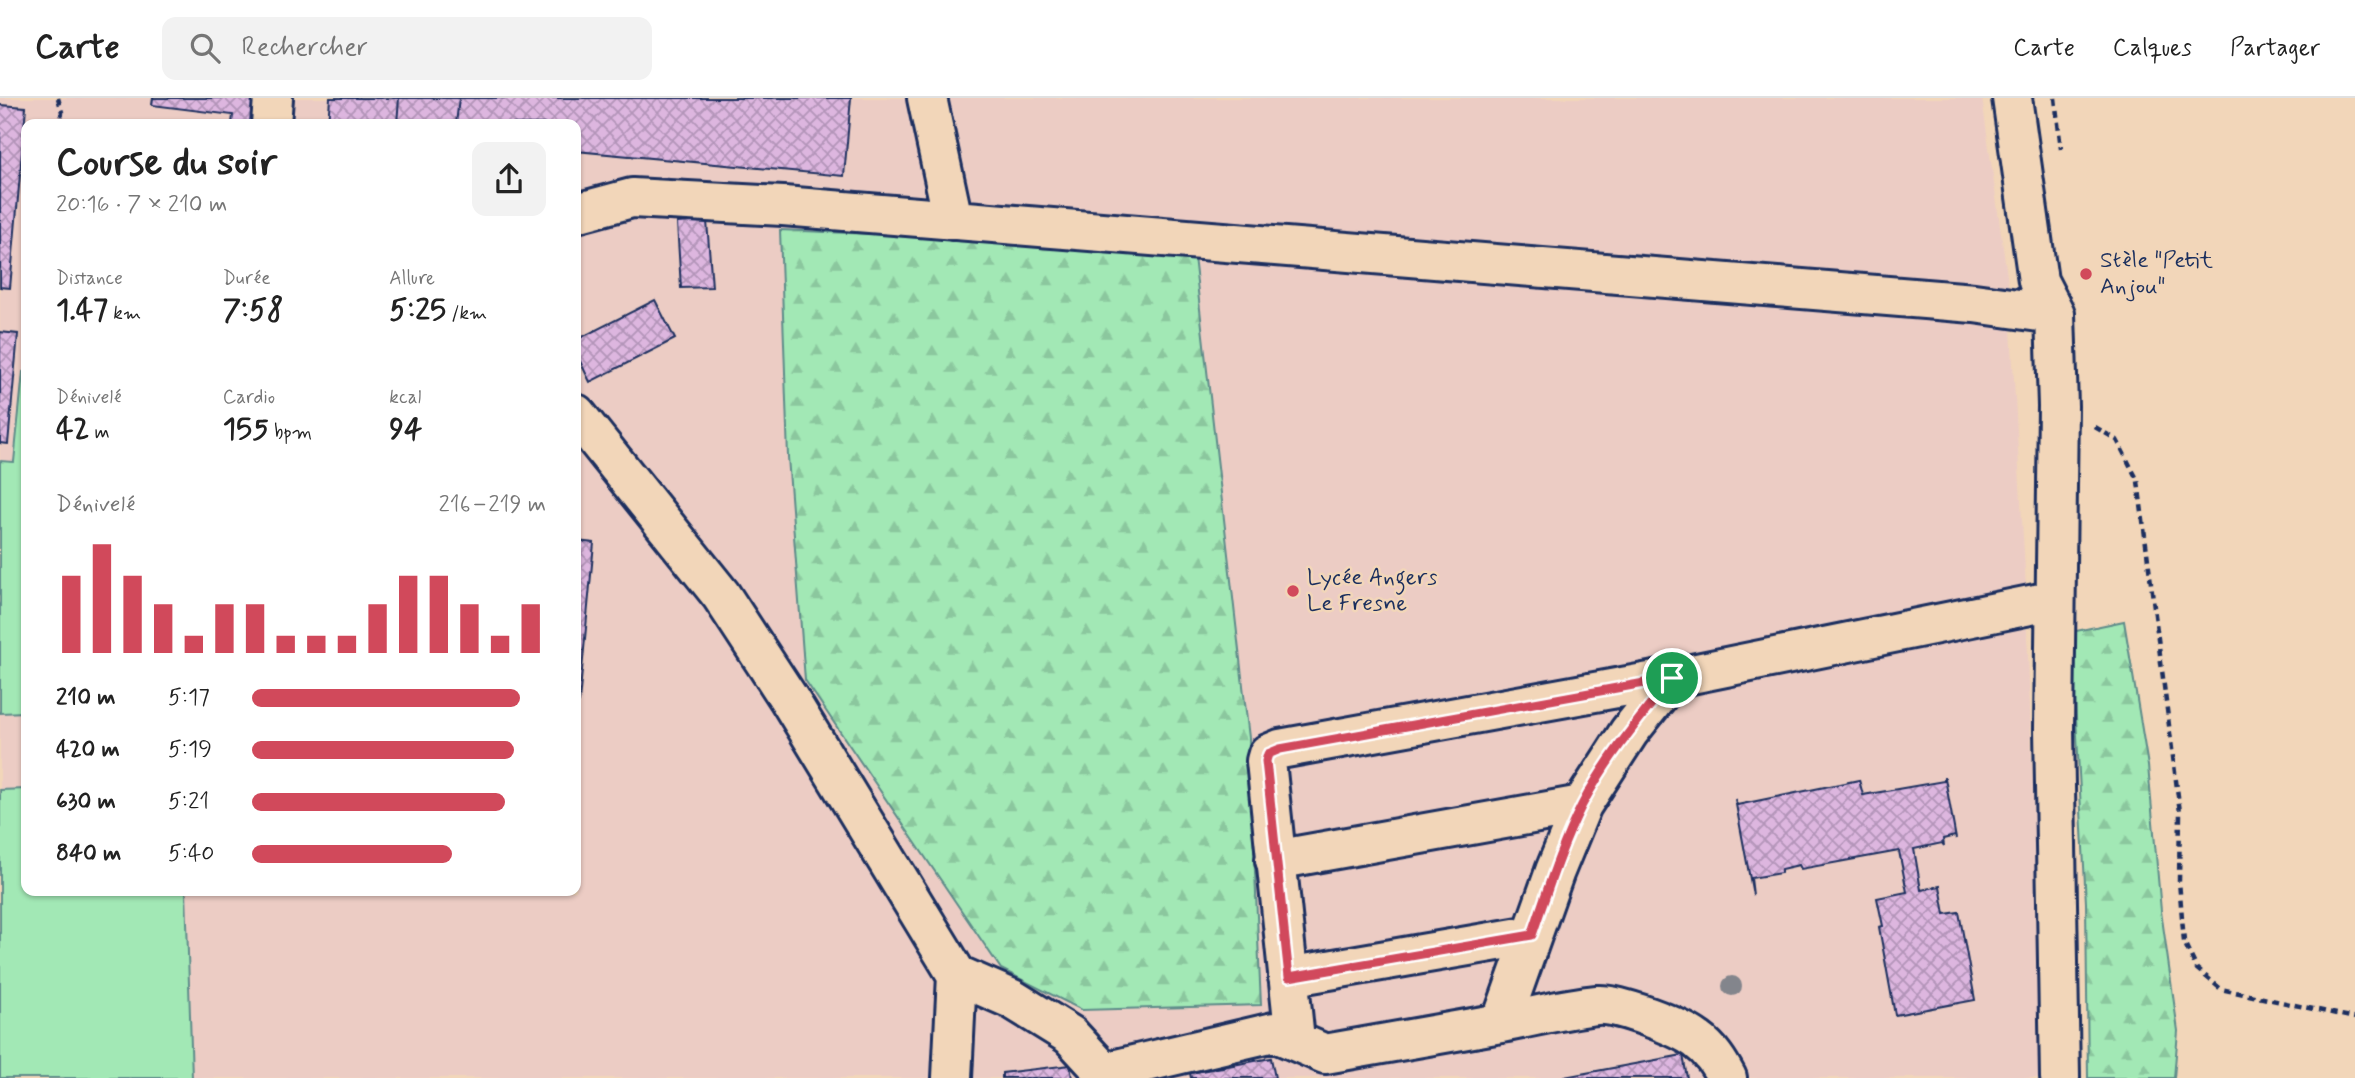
<!DOCTYPE html>
<html lang="fr">
<head>
<meta charset="utf-8">
<style>
	:root { --surface:#fff; --page:#f2f2f2; --text:#222; --muted:#767676; --line:#e0e0e0; --accent:#d1495b }
	body { margin:0; font-family:Mynerve,sans-serif; background:var(--page); color:var(--text); height:100vh; display:flex; flex-direction:column; font-size:26px; white-space:nowrap }
	* { box-sizing:border-box; margin:0 }
	p { font-size:23px; color:var(--muted) }
	.icon { flex:none; width:38px; height:38px; fill:none; stroke:currentColor; stroke-width:2; stroke-linecap:round; stroke-linejoin:round }
	.map { position:relative; flex:1; overflow:hidden }
	.sheet { position:absolute; left:21px; top:21px; width:560px; height:777px; display:flex; flex-direction:column; background:var(--surface); border-radius:14px; box-shadow:0 2px 5px #0004 }
	.sheet>* { flex:none }
	.pin { position:absolute; display:grid; place-items:center; width:60px; height:60px; color:#fff; margin:-30px; border:4px solid #fff; border-radius:50%; box-shadow:0 2px 7px #0007 }
	.round { display:grid; place-items:center; flex:none; width:74px; height:74px; border-radius:14px; background:var(--page) }
	.head { display:flex; align-items:center; justify-content:space-between; height:119px; padding:0 35px }
	h1 { font-size:38px; font-weight:800; line-height:52px }
	.metrics { display:grid; grid-template-columns:repeat(3,1fr); gap:10px; height:119px; padding:7px 35px }
	.metrics div { display:grid; align-content:center }
	.metrics b { font-size:30px; font-weight:800 }
	.metrics small { font-size:19px; font-weight:400 }
	.metrics p { font-size:19px }
	.chart { height:196px; padding:14px 35px }
	.chart p { display:flex; justify-content:space-between }
	.chart svg { width:100%; height:126px; margin-top:7px; stroke:var(--accent); stroke-width:6 }
	ul { padding:0 35px; list-style:none; font-size:23px }
	li { display:grid; grid-template-columns:112px 84px 1fr; align-items:center; height:52px }
	li i { height:18px; border-radius:9px; background:var(--accent) }
	header { display:flex; align-items:center; gap:42px; box-sizing:border-box; height:98px; padding:0 35px; background:var(--surface); border-bottom:2px solid var(--line) }
	header strong { font-size:33px }
	nav { display:flex; gap:38px; margin-inline-start:auto; font-size:24px }
	.search { width:490px; height:63px; background:var(--page); display:flex; align-items:center; gap:18px; box-sizing:border-box; padding:0 24px; border-radius:14px; color:var(--muted); font-size:26px }
	.map>svg:first-child { display:block }
	.built { fill:#ecccc4; fill-rule:evenodd }
	.forest { fill:url(#forest-firs); stroke:#5e8c8a; stroke-width:2 }
	.green { fill:#a2e8b5; stroke:#5e8c8a; stroke-width:2 }
	.building { fill:url(#building-cross-hatch); stroke:#1b2f5e; stroke-width:2 }
	.lines { fill:none; stroke-linecap:round; stroke-linejoin:round }
	.minor-casing { stroke:#1b2f5e; stroke-width:44 }
	.path { stroke:#1b2f5e; stroke-width:4.5; stroke-dasharray:7 5; stroke-linecap:butt }
	.minor { stroke:#f2d6b9; stroke-width:38 }
	.tree { fill:#83858c }
	.route-casing { stroke:#fff; stroke-width:14 }
	.route { stroke:#d1495b; stroke-width:9 }
	.poi-dot { fill:#d1495b; stroke:#f2d6b9; stroke-width:2.5 }
	.labels { text-anchor:middle; dominant-baseline:central; stroke-width:5; stroke-linejoin:round; paint-order:stroke }
	.poi-label { font-size:23px; fill:#1b2f5e; stroke:#f2d6b9; text-anchor:start }
</style>
</head>
<body>
<header>
<strong>Carte</strong>
<div class="search"><svg class="icon" aria-label="search" viewBox="0 0 24 24"><circle cx="10" cy="10" r="6"/><path d="M15 15l6 6"/></svg>Rechercher</div>
<nav><a>Carte</a><a>Calques</a><a>Partager</a></nav>
</header>
<div class="map">
<svg width="2355" height="980" viewBox="0 0 2355 980">
	<defs>
		<pattern id="forest-firs" width="22" height="20" patternUnits="userSpaceOnUse" patternTransform="scale(1.75)"><rect width="22" height="20" fill="#a2e8b5"/><path d="M5 1l3.5 6h-7zM16 11l3.5 6h-7z" fill="#8bc79e"/></pattern>
		<pattern id="building-cross-hatch" width="8" height="8" patternUnits="userSpaceOnUse" patternTransform="scale(1.75)"><rect width="8" height="8" fill="#ddb6df"/><path d="M0 0l8 8M0 8l8-8" fill="none" stroke="#b294b8"/></pattern>
	</defs>
	<rect width="100%" height="100%" fill="#f2d6b9"/>
	<filter id="ink" filterUnits="userSpaceOnUse"><feTurbulence type="fractalNoise" baseFrequency=".0143" numOctaves="2"/><feDisplacementMap in="SourceGraphic" scale="14" xChannelSelector="R" yChannelSelector="G"/><feConvolveMatrix kernelMatrix="1 2 1 2 8 2 1 2 1" color-interpolation-filters="sRGB"/></filter>
	<g filter="url(#ink)">
		<path class="built" d="M0 0H1982L2009 192 1973 219 2011 231 2026 490 2000 532 2027 531 2044 980H0ZM26 26H576V793H26Z"/>
		<path class="forest" d="M780 132 1193 150 1249 640 1261 907 1082 912 1001 871 805 582 788 359Z
			M2124 523 2148 668 2161 813 2178 933 2174 980H2088L2086 805 2074 582 2076 533Z"/>
		<path class="green" d="M23 274 26 275V614L0 615V363L14 364Z
			M26 691V793H186L192 980H0V692Z"/>
		<path class="building" d="M153 0H263L260 26H232L233 17 152 7Z
			M330 0H399L397 26H328Z
			M399 0H459L456 26H397Z
			M459 0H851L844 78 576 53V26H456Z
			M0 7 26 9 10 190 0 189Z
			M707 123 712 189 681 190 677 125Z
			M655 202 675 241 590 284 576 255V242Z
			M0 234 18 236 8 346 0 345Z
			M576 443 594 445 579 604 576 603Z
			M1944 680H1945L1956 741 1955 738 1943 741 1944 748 1942 745 1914 751 1921 792 1940 788 1945 816 1959 814 1975 902 1895 917 1879 829 1883 828 1877 800 1907 794 1899 753 1801 771 1799 767 1781 771V775L1751 780 1753 797 1735 701 1737 707 1859 682 1863 697 1944 683Z
			M1683 957 1687 980H1559Z
			M1271 960 1275 980H1191L1190 975Z
			M1070 967 1072 980H1002V975Z"/>
		<g class="lines">
			<defs>
				<path id="minor" d="M927 0 953 122
					M2012 0 2038 183 2055 216 2058 308 2054 630 2060 980
					M271 26 273 0
					M576 115 632 100 783 108 1974 205 2055 216
					M576 316 721 497 789 601 957 877 952 980
					M1275 762 1582 707
					M957 877 1012 901 1070 937 1104 974 1107 980
					M1288 879 1532 837
					M1501 925C1533 919 1565 910 1597 907 1618 905 1680 929 1697 942 1711 952 1719 965 1727 980
					M1295 942 1266 663 1268 656 1280 651 1672 580
					M1104 974 1274 934 1325 956 1501 925 1555 773 1582 707 1629 634 1672 580 2055 502"/>
			</defs>
			<use href="#minor" class="minor-casing"/>
			<path class="path" d="M58 0 62 14 61 26
				M2055 0 2061 51
				M2095 329 2117 342 2138 383 2180 714 2179 783 2184 844 2197 871 2221 891 2355 920"/>
			<use href="#minor" class="minor"/>
		</g>
		<circle class="tree" cx="1732" cy="888" r="10"/>
	</g>
	<g class="lines" filter="url(#ink)">
		<defs>
			<path id="route" d="M1672 580C1640 620 1606 661 1582 707 1561 748 1547 794 1532 837L1289 879 1266 663 1268 656 1280 651Z"/>
		</defs>
		<use href="#route" class="route-casing"/>
		<use href="#route" class="route"/>
	</g>
	<g class="poi-dot">
		<circle cx="2086" cy="176" r="7"/>
		<circle cx="1293" cy="493" r="7"/>
	</g>
	<g class="labels">
		<g class="poi-label">
			<text x="2100" y="163">Stèle "Petit<tspan x="2100" dy="26">Anjou"</tspan></text>
			<text x="1307" y="480">Lycée Angers<tspan x="1307" dy="26">Le Fresne</tspan></text>
		</g>
	</g>
</svg>
<div class="pin" style="left:1672px;top:580px;background:#1e9e55"><svg class="icon" aria-label="arrive" viewBox="0 0 24 24"><path d="M6 21V4h12l-3 4 3 4H6"/></svg></div>
<section class="sheet">
<div class="head"><div><h1>Course du soir</h1><p>20:16 · 7 × 210 m</p></div><a class="round"><svg class="icon" aria-label="share" viewBox="0 0 24 24"><path d="M12 15V3M7 8l5-5 5 5M5 13v7h14v-7"/></svg></a></div>
<div class="metrics">
<div><p>Distance</p><b>1.47<small> km</small></b></div>
<div><p>Durée</p><b>7:58</b></div>
<div><p>Allure</p><b>5:25<small> /km</small></b></div>
</div>
<div class="metrics">
<div><p>Dénivelé</p><b>42<small> m</small></b></div>
<div><p>Cardio</p><b>155<small> bpm</small></b></div>
<div><p>kcal</p><b>94</b></div>
</div>
<div class="chart"><p><span>Dénivelé</span>216–219 m</p>
<svg viewBox="0 0 160 44" preserveAspectRatio="none"><path d="M5 44V17M15 44V6M25 44V17M35 44V27M45 44V38M55 44V27M65 44V27M75 44V38M85 44V38M95 44V38M105 44V27M115 44V17M125 44V17M135 44V27M145 44V38M155 44V27"/></svg>
</div>
<ul>
<li><b>210 m</b>5:17<i style="width:91%"></i></li>
<li><b>420 m</b>5:19<i style="width:89%"></i></li>
<li><b>630 m</b>5:21<i style="width:86%"></i></li>
<li><b>840 m</b>5:40<i style="width:68%"></i></li>
</ul>
</section>
</div>
</body>
</html>
